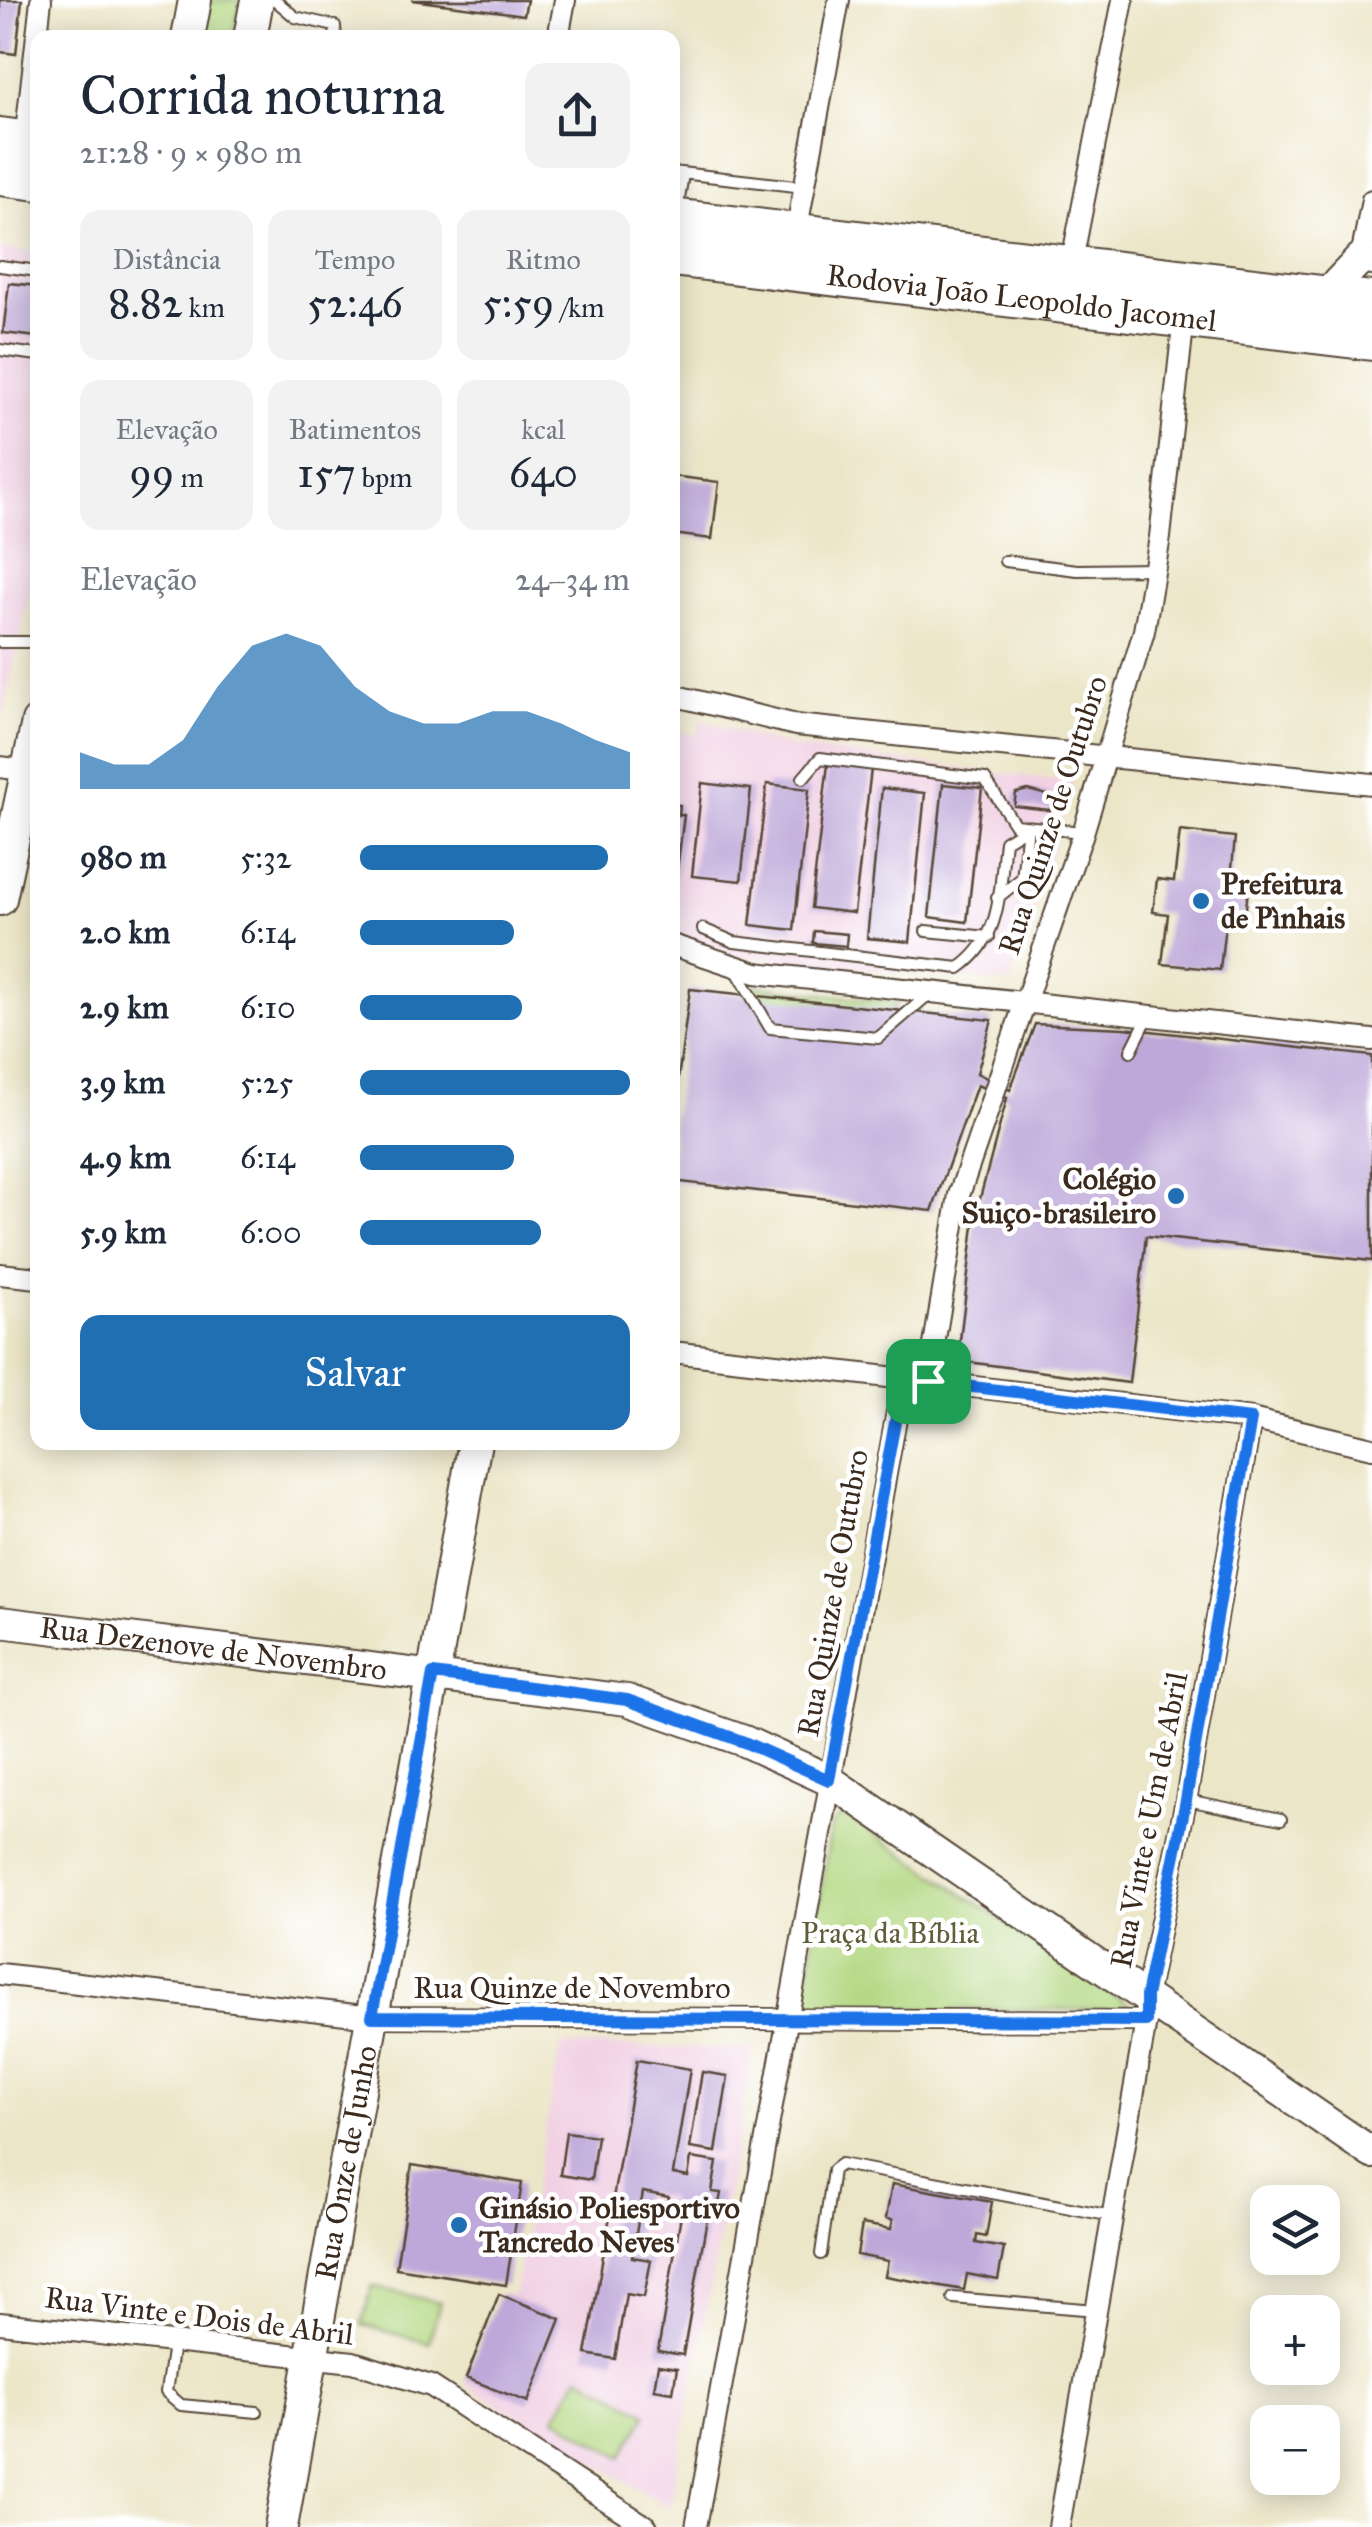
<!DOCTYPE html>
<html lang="pt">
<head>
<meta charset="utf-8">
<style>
	:root { --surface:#fff; --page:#f2f2f3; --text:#1f2937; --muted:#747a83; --accent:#1f6fb2 }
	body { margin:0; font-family:"IM FELL Great Primer",serif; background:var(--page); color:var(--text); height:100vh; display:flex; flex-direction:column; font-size:38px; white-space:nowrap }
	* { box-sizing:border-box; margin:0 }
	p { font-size:32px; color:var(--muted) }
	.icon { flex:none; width:55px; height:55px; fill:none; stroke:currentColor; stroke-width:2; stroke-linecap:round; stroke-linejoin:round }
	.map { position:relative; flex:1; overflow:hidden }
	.side { position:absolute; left:30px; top:30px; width:650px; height:1420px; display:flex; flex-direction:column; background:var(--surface); border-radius:20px; box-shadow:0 5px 25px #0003 }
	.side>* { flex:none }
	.buttons { position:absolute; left:1250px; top:2185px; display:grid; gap:20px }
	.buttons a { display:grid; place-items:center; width:90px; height:90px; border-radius:20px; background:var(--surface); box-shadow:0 5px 25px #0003; font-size:50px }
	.pin { position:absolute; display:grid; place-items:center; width:85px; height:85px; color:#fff; margin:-42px; border-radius:20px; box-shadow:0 5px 15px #0006 }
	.round { display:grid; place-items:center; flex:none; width:105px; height:105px; border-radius:20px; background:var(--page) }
	.headline { display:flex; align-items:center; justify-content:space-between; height:170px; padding:0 50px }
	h1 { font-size:55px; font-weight:600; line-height:75px }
	.stats { display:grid; grid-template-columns:repeat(3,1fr); gap:15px; height:170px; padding:10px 50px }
	.stats div { display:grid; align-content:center; border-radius:20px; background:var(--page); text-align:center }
	.stats b { font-size:42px; font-weight:600 }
	.stats small { font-size:28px; font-weight:400 }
	.stats p { font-size:28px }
	.chart { height:280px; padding:20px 50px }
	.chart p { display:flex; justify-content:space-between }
	.chart svg { width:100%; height:180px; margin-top:10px; fill:var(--accent); opacity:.7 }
	.action { display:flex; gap:20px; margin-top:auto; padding:20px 50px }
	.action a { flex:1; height:115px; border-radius:20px; background:var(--accent); color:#fff; font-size:40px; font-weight:600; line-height:115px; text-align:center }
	ul { padding:0 50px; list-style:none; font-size:32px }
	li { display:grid; grid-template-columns:160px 120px 1fr; align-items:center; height:75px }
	li i { height:25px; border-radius:12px; background:var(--accent) }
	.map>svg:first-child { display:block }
	.built { fill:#f1d0e3 }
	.green { fill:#b2d780; stroke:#76804f; stroke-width:2.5 }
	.building { fill:#bea8d9 }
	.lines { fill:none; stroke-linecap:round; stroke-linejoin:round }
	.lane-casing { stroke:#564638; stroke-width:14 }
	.street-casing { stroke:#564638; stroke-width:24 }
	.secondary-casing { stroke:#564638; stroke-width:34 }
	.primary-casing { stroke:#564638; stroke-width:36 }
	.highway-casing { stroke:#564638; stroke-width:44 }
	.lane { stroke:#fff; stroke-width:10 }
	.street { stroke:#fff; stroke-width:20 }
	.secondary { stroke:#fff; stroke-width:30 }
	.primary { stroke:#fff; stroke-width:32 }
	.highway { stroke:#fff; stroke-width:40 }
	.route-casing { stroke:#fff; stroke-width:20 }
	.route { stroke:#1a73e8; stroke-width:12 }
	.poi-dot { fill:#1f6fb2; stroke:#fff; stroke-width:4 }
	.labels { text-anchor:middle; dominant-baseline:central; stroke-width:9; stroke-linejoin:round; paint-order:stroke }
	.street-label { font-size:30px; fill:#3b2a1e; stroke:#fff }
	.poi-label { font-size:30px; font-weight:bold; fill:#3b2a1e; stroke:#fff; text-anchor:start }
	.park-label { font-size:30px; fill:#5f5e3b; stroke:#fff }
</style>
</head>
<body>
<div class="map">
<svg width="1372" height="2527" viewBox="0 0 1372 2527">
	<rect width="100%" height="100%" fill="#fff"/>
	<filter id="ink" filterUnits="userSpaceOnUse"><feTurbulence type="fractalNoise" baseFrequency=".01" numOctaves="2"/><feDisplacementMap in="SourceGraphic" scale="20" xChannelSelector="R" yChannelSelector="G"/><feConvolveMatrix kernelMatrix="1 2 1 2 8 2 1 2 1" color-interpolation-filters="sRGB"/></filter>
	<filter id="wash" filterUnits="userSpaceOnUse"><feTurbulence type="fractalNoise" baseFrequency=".0048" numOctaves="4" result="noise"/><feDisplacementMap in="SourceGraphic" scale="40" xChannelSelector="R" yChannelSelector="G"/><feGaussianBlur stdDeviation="2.25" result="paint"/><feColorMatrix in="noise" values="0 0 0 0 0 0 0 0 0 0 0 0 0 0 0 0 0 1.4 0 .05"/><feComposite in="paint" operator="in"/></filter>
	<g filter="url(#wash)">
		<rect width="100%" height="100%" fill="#ece6c8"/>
		<path class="built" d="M0 249 38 253 37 556 0 729Z
			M700 720 790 747 1073 782 1011 983 735 956 673 932 672 728 697 736Z
			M561 2045 754 2049 670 2508 464 2384 499 2294 514 2295Z"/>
		<path class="green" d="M208 0H242L233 37 200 38Z
			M751 985 899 1003 878 1022 777 1011Z
			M847 1816 1128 2004 1127 2017H1114L1107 2010 953 2009 947 2016 932 2009H894L889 2015H879L873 2007 812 2011 805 1993 831 1826 837 1818Z
			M372 2286 440 2303 429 2343 362 2325Z
			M580 2375 647 2414 622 2457 555 2418Z"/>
		<g id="blocks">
			<path class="building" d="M0 0H22L16 54 0 52Z
				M412 0H527L524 15Z
				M9 283 38 286V337L3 333Z
				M672 476 719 482 712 539 672 534Z
				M828 764 871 769 854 913 811 908Z
				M702 783 751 789 741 881 692 876Z
				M767 784 809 789 794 930 750 925Z
				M943 784 982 788 967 922 929 917Z
				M882 788 925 793 910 942 867 938Z
				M1028 790 1051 796 1050 810 1014 806 1016 793Z
				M672 804 680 805 679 815H684L675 886Z
				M1180 831 1235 837 1230 888 1248 890 1245 917 1226 915 1220 970 1162 964 1168 914 1153 912 1157 879 1174 881Z
				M814 931 847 934 846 946 813 943Z
				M690 989 992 1020 977 1073 1010 1090 1035 1024 1124 1028 1372 1056V1261L1146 1236 1129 1383 968 1362 959 1348 975 1217 1007 1098 977 1085 932 1211 672 1181V1125Z
				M637 2060 690 2069 673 2174 688 2177 691 2158 717 2162 712 2192 721 2193 717 2215 708 2213 683 2355 658 2351 682 2209 668 2206 669 2197 643 2192 632 2257 651 2260 644 2297 626 2294 615 2359 586 2354Z
				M702 2072 728 2076 716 2152 690 2148Z
				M566 2132 597 2136 591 2180 560 2175Z
				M412 2165 522 2183 506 2285 396 2268Z
				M892 2184 992 2202 986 2237 977 2235 976 2243 1004 2248 998 2280 967 2274 964 2290 885 2276 888 2261 857 2255 862 2224 891 2229 893 2220 886 2218Z
				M499 2294 561 2319 528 2402 466 2378Z
				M658 2365 677 2368 673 2392 654 2389Z"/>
		</g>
	</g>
	<g filter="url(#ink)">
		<use href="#blocks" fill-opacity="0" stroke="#564638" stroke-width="2.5"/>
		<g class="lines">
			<defs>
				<path id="lane" d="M275 0 295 17 335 26 336 38
					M672 172 804 187
					M677 212 683 174
					M0 266 38 271
					M0 350 38 355
					M1005 561 1077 570 1156 569
					M0 642H38
					M803 778 820 758 985 779 1015 825 1082 832
					M997 898 1022 878 1028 827
					M703 929 734 942 959 968C1003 938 999 889 1005 841L1028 827
					M926 931 989 937
					M734 966 770 1028 878 1038 928 995
					M1131 1051 1148 1017
					M1187 1800 1281 1819
					M821 2254 833 2170 841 2164 1112 2216
					M953 2298 1096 2310
					M173 2344 166 2392 181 2405 257 2412"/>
				<path id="street" d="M558 38 565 0
					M25 141 41 0
					M796 233 839 0
					M1361 258 1372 200
					M1071 266 1123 0
					M672 695 796 725 1372 784
					M0 767 38 772
					M672 945 756 973 1372 1040
					M0 1274 38 1278
					M672 1352 1251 1419 1372 1448
					M928 1381 959 1195 1083 833 1144 631 1160 537 1184 317
					M0 1974 372 2017 1146 2021
					M0 2323 353 2362 431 2386 647 2527
					M696 2527 903 1379
					M1059 2527 1146 2021V1996L1186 1800 1251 1419"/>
				<g id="secondary">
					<path d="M1324 297 1361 258 1372 260"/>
					<path id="s1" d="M0 1622 627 1700 744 1741 829 1780 1372 2153"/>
				</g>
				<g id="primary">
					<path d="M188 38 195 0"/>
					<path d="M250 38 257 0"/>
					<path d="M0 899 38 722"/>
					<path id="s2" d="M281 2527 475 1442"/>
				</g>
				<g id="highway">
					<path d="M0 138 38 143"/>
					<path d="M0 175 38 180"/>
					<path d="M672 219 1372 302"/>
					<path id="s3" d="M672 256 1372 340"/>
				</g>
			</defs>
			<use href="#lane" class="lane-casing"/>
			<use href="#street" class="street-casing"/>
			<use href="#secondary" class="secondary-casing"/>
			<use href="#primary" class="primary-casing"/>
			<use href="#highway" class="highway-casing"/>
			<use href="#lane" class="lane"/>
			<use href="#street" class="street"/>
			<use href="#secondary" class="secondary"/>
			<use href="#primary" class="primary"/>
			<use href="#highway" class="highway"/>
		</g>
	</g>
	<g class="lines" filter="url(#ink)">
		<defs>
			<path id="route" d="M903 1379 1251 1419 1186 1800 1146 1996V2021L372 2017 433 1674 627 1700 744 1742 829 1780Z"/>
		</defs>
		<use href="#route" class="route-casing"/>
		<use href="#route" class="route"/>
	</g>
	<g class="poi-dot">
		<circle cx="1201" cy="901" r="10"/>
		<circle cx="1176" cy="1196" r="10"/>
		<circle cx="459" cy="2225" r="10"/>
	</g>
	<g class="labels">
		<g class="street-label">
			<text stroke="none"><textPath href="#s3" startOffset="352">Rodovia João Leopoldo Jacomel</textPath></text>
			<text transform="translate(1053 815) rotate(-72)">Rua Quinze de Outubro</text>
			<text transform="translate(833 1593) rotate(-80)">Rua Quinze de Outubro</text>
			<text stroke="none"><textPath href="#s1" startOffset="215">Rua Dezenove de Novembro</textPath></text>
			<text transform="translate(1149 1820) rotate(-79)">Rua Vinte e Um de Abril</text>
			<text x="572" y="1988">Rua Quinze de Novembro</text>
			<text stroke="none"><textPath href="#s2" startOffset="370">Rua Onze de Junho</textPath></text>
			<text transform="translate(199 2316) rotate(7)">Rua Vinte e Dois de Abril</text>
		</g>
		<g class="poi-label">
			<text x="1221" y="884">Prefeitura<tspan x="1221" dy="34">de Pìnhais</tspan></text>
			<text x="1156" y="1179" text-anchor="end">Colégio<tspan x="1156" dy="34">Suiço-brasileiro</tspan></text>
			<text x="479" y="2208">Ginásio Poliesportivo<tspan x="479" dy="34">Tancredo Neves</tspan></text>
		</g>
		<g class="park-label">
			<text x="890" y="1933">Praça da Bíblia</text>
		</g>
	</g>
</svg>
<div class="buttons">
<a><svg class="icon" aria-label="layers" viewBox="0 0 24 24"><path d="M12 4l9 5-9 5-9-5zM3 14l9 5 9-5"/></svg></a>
<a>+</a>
<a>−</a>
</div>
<div class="pin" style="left:928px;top:1381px;background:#1e9e55"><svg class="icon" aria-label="arrive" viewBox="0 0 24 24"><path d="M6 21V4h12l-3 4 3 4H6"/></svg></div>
<section class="side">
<div class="headline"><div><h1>Corrida noturna</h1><p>21:28 · 9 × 980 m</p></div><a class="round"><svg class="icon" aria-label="share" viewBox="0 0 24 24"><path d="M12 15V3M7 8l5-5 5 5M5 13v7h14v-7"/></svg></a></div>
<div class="stats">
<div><p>Distância</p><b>8.82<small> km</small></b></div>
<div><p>Tempo</p><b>52:46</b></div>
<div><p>Ritmo</p><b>5:59<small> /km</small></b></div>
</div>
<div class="stats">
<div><p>Elevação</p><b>99<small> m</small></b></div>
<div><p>Batimentos</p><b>157<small> bpm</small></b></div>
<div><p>kcal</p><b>640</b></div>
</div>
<div class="chart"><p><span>Elevação</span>24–34 m</p>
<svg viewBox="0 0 160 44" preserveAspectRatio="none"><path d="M0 44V35L10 38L20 38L30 32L40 19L50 9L60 6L70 9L80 19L90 25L100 28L110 28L120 25L130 25L140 28L150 32L160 35V44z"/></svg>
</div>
<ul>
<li><b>980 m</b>5:32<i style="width:92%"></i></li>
<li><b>2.0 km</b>6:14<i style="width:57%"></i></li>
<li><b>2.9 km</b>6:10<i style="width:60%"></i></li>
<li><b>3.9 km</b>5:25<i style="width:100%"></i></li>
<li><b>4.9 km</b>6:14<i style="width:57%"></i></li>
<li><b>5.9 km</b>6:00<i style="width:67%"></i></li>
</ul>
<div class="action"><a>Salvar</a></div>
</section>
</div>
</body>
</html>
